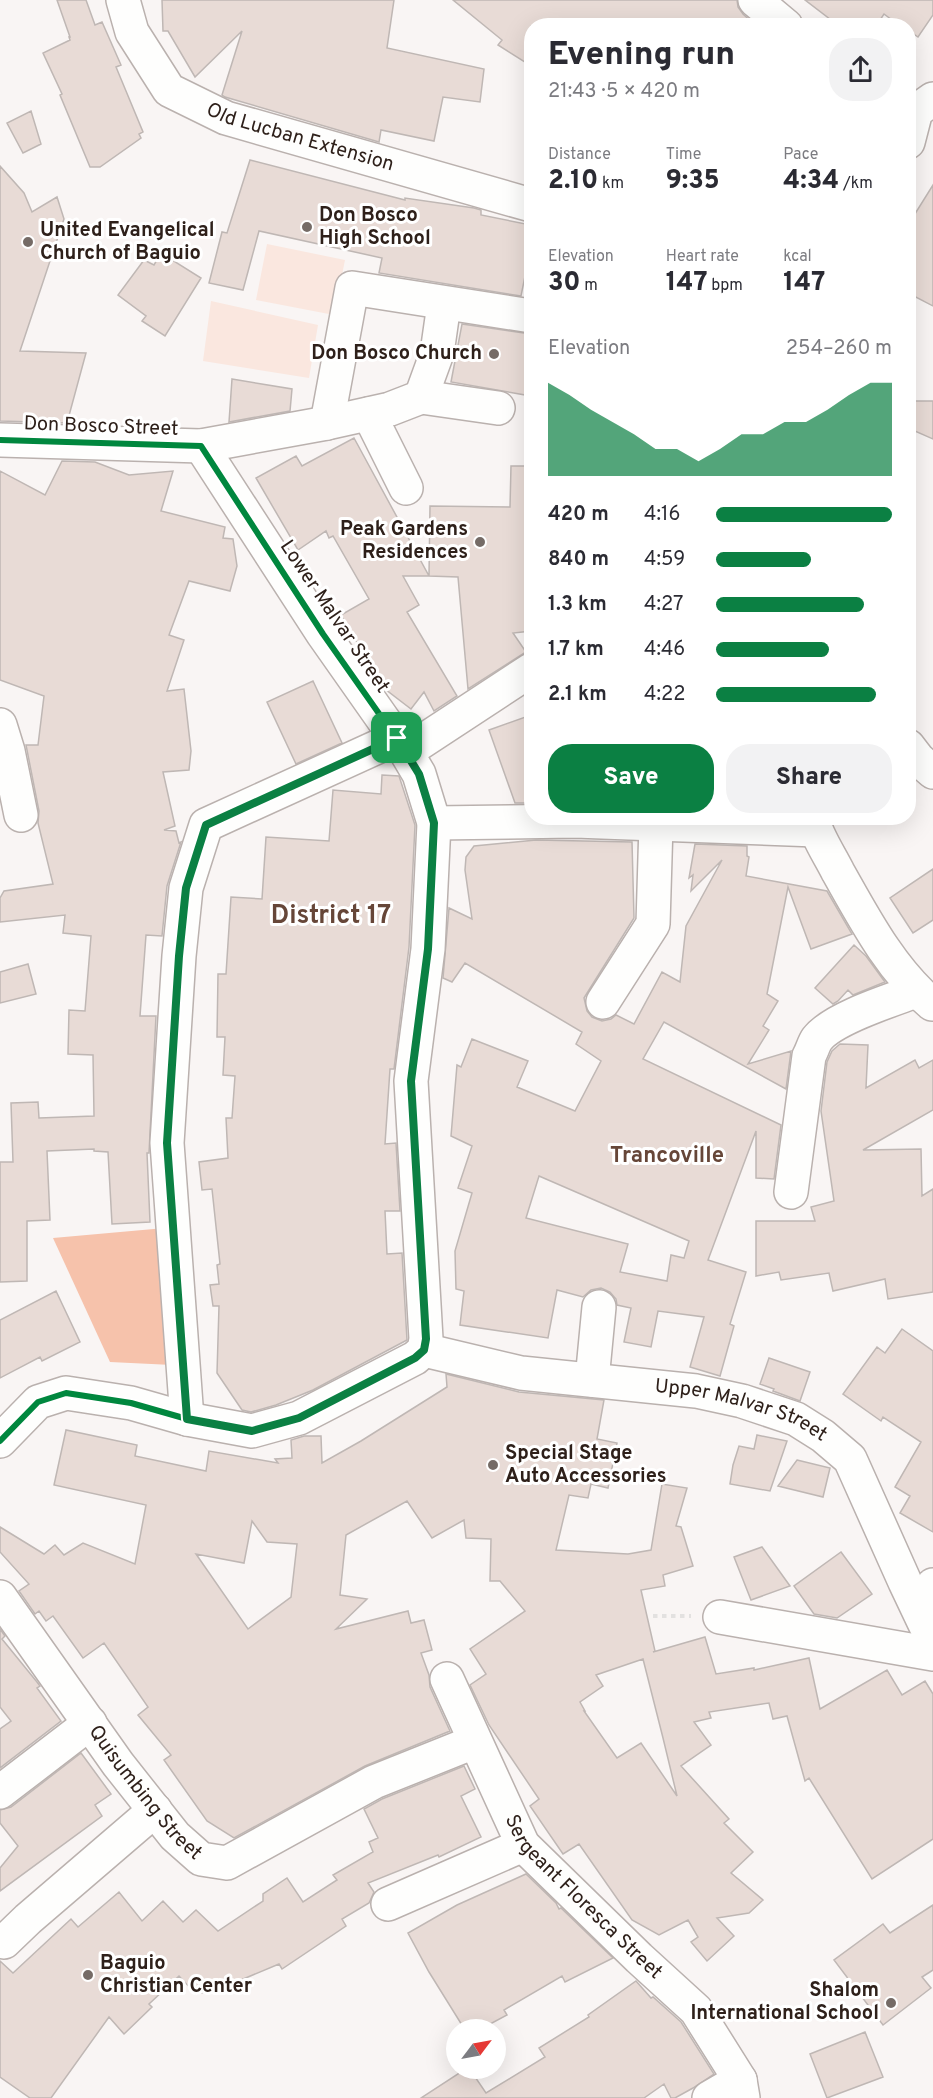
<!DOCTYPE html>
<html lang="en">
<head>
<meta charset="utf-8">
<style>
	:root { --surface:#fff; --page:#f2f2f3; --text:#2b2b33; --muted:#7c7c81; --accent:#0b8043 }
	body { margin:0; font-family:Overpass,sans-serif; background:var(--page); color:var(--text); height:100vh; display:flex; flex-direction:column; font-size:22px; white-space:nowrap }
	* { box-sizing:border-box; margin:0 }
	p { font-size:20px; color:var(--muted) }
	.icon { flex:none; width:33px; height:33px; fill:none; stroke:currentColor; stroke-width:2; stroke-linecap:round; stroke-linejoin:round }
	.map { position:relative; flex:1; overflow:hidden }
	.sheet { position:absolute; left:524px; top:18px; width:392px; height:807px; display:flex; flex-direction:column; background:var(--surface); border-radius:24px; box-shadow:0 6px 24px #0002 }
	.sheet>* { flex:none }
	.needle { width:39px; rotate:58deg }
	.fabs { position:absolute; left:446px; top:2019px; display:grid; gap:12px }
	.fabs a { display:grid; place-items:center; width:60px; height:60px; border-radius:50%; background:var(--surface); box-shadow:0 6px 24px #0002; font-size:30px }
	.pin { position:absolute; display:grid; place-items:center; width:51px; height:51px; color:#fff; margin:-26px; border-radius:12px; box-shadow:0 3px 9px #0006 }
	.round { display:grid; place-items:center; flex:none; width:63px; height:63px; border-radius:24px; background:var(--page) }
	.headline { display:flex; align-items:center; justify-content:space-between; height:102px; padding:0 24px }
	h1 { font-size:33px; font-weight:800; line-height:45px }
	.metrics { display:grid; grid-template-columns:repeat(3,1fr); gap:9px; height:102px; padding:6px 24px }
	.metrics div { display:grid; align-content:center }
	.metrics b { font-size:26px; font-weight:800 }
	.metrics small { font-size:16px; font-weight:400 }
	.metrics p { font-size:16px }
	.chart { height:168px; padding:12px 24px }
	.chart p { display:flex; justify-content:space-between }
	.chart svg { width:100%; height:108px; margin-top:6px; fill:var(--accent); opacity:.7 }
	.primary-button { display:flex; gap:12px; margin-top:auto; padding:12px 24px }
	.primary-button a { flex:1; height:69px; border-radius:24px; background:var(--accent); color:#fff; font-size:24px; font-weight:800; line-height:69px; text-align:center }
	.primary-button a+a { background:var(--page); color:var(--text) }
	ul { padding:0 24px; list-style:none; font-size:20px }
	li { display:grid; grid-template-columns:96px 72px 1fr; align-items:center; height:45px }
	li i { height:15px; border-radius:8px; background:var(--accent) }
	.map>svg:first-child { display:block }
	.green { fill:#fae7df }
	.forest { fill:#f6c2ab }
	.building { fill:#e8dbd6; stroke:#bfb7b4; stroke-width:1.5; fill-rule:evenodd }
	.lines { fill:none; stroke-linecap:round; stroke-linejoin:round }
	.minor-casing { stroke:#bab1ae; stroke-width:36 }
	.path { stroke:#e3e1e0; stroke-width:4; stroke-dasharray:4.5 4.5; stroke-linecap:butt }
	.minor { stroke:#fefefd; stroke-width:33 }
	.cycleway-casing { stroke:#fff; stroke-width:10 }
	.cycleway { stroke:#00873e; stroke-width:6 }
	.route-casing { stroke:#fff; stroke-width:12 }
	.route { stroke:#0b8043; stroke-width:8 }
	.poi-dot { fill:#756b66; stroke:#fff; stroke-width:2 }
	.labels { text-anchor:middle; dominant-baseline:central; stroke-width:6; stroke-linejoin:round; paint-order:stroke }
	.street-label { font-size:20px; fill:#2e201a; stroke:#fff }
	.poi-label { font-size:20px; font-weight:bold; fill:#2e201a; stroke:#fff; text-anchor:start }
	.quarter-label { font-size:22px; font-weight:bold; fill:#664638; stroke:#fff }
	.district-label { font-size:26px; font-weight:bold; fill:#664638; stroke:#fff }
</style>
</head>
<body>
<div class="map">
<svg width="933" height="2098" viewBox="0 0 933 2098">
	<rect width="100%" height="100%" fill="#f9f5f4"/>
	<path class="green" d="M267 244 345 260 334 315 256 300Z
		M211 301 318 325 309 378 203 361Z"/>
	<path class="forest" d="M165 1228 172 1365 110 1362 53 1238Z"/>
	<path class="building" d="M57 0H86L95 25 102 22 121 65 116 67 143 132 139 134 141 138 100 167H90L60 95 62 94 43 53 70 40 69 37H70Z
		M162 0H394L387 48 484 69 480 102 443 97 434 141 381 130 379 142 225 97 222 95 242 31 195 77 168 31H163Z
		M453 0H737L738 7 743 14 756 26H531V66L498 45 502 40Z
		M805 0H933V15L918 37 908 30V26H900L884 14 876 26H839Z
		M31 111 41 144 23 153 7 123Z
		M250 160 405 200V198L474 208 481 210V215L531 225V247L521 296 379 273 382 258 259 231 243 290 209 283 222 232 227 233Z
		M0 166 24 193 32 212 57 197 64 219 20 351 86 353 67 423 0 421Z
		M933 185V306L908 293V225Z
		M161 253 201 278 165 336 142 321 146 316 118 295 144 260 154 265Z
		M462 324 531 334V396L451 382Z
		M232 379 292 389 290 411 229 422Z
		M908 401H933V439L908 428Z
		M354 438 429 576H403L419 605 407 612 457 696 434 711 424 692 411 709 385 689 389 683 373 670 341 615 369 599 333 536 329 538 326 531 298 550 256 478 296 456 302 466Z
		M62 461 95 462 129 475 173 471 161 511 225 527 223 538 233 539 237 566 230 591 189 581 169 635 184 640 167 691 184 689 191 751 189 770 163 772 175 826 164 830 176 831 179 843 181 842 167 886 162 936 146 935 140 1016H156L149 1153H147L150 1222 112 1224 108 1152 94 1151V1149L47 1151 50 1220 27 1221V1281L0 1282V1162H13L11 1103 38 1102 39 1118 94 1116 93 1055 68 1054 69 1010 85 1011 91 936 63 933 65 915 0 922V898L4 891 53 884 38 823 39 811 26 745H38L44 696 0 680V471L45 495Z
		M511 466H531V605L527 606 531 631 513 633 526 652 468 689 458 577 429 576 430 506 510 507Z
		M313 681 342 743 296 764 267 702Z
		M531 715V803H515L489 730Z
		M382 775 399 776 415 825 409 947 394 1069H390L385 1144 396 1143 400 1211H385L387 1254 402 1253 407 1340 313 1390 276 1405 251 1412 242 1410 217 1373 219 1306H213L210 1285 219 1284 217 1265 220 1264 212 1189 202 1190 199 1162 228 1158 226 1118H232L235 1076 223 1075 225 1037H217L218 974H226L231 897 262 899 266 837 329 841 333 790 381 794Z
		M536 840 632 842 634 918 584 998 587 1011 592 1017 602 1021 611 1019 616 1015 634 1024 662 972 680 982 686 926 722 860 691 891 693 875 689 878 695 844 747 846V856L749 857 746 876 827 891 852 934 811 949 788 887 767 994 778 1001 763 1026 769 1030 748 1064 791 1051 786 1089 664 1022 643 1059 781 1125 774 1179 756 1178V1131L708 1260 746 1272 730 1324 734 1326 720 1376 690 1367 704 1317 658 1311 651 1347 624 1342 631 1308 617 1305 616 1299 610 1292 601 1288 591 1290 583 1297 557 1290 548 1338 460 1325 464 1291 456 1289 455 1251 472 1193 458 1188 472 1146 451 1136 457 1065 461 1067 472 1039 528 1061 517 1087 575 1111 601 1061 576 1044 582 1032 465 963 452 982 443 978 449 908 472 919 465 870 466 857 474 846ZM539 1176 689 1241 684 1258 671 1255 667 1281 620 1272 628 1244 526 1218Z
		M933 869V920L913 933 890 898Z
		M854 945 866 956 885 982 853 995 848 990 838 1001 833 1004 815 988Z
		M28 964 36 994 0 1003V972Z
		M840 1044 868 1045 866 1088 915 1060 919 1068 933 1060V1110L863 1150 921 1149 922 1196 933 1189V1292L888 1299 885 1279 833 1291 829 1273 781 1280 779 1272 756 1276V1221H815L811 1207 834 1201 821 1111 827 1062 832 1051Z
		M56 1291 80 1342 42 1361 40 1357 0 1378V1320Z
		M902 1329 933 1351V1532L900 1513 910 1496 895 1487 921 1442 883 1417 881 1421 843 1394 877 1347 885 1353Z
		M769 1358 810 1372 800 1401 773 1391 774 1389 760 1384Z
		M446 1374 519 1392 604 1400 597 1439 617 1443 608 1488 591 1484 588 1498 569 1495 556 1550 628 1554 651 1550 662 1484 687 1488 676 1526 681 1527 693 1566 663 1575 665 1586 641 1590 655 1651 653 1652 705 1637 716 1674 754 1668V1670L809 1658 820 1709 887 1670 902 1695 925 1681 933 1694V1839L872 1879 809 1778 805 1781 787 1716 773 1719 769 1703 709 1712 711 1718 694 1722 711 1745 681 1766 729 1819 724 1823 753 1852 731 1873 763 1900 749 1913 717 1918 734 1936 707 1961 691 1942 698 1937 688 1920 659 1935 632 1920 579 1844 563 1854 530 1806 539 1799 489 1725 470 1685 486 1674 470 1649 525 1611 500 1581H490L491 1539 466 1538 464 1520 432 1538 407 1501 346 1535 340 1595 367 1599 336 1629 408 1611 411 1623 424 1620 432 1650 421 1653 429 1675 430 1687 450 1731 365 1766 234 1838 207 1821 164 1760 171 1755 138 1715 148 1707 104 1643 83 1658 53 1616 46 1621 39 1611 35 1614 19 1591 29 1584 0 1552V1527L44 1554 55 1545 64 1555 83 1543 135 1564 146 1505 54 1485 66 1430 137 1445 135 1456 206 1471 209 1451 278 1463 275 1459 292 1458 291 1440 304 1436H321L322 1463 361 1441 447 1387ZM252 1521 267 1542 297 1544 291 1597 248 1629 196 1554 244 1563ZM643 1659 663 1738 677 1796 641 1743 617 1758 584 1711H585L580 1702 603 1686 596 1675Z
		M757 1435 787 1441 770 1491 730 1484 733 1465 739 1446 754 1449Z
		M797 1460 830 1468 823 1497 778 1486Z
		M762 1547 790 1586 751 1600 734 1557Z
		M841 1552 872 1594 837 1618 814 1614 794 1586Z
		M0 1629 5 1636 2 1639 37 1682 40 1686 37 1688 61 1721 0 1768V1729L11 1721 0 1707Z
		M81 1753 111 1794 95 1805 102 1816 0 1891V1868L18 1846 0 1823V1810L11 1807Z
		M464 1766 475 1789 461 1796 481 1837 439 1857 438 1855 368 1883 374 1892 369 1903 342 1919 346 1926 282 1969 279 1964 229 1985 226 1981 211 1991 196 1994 179 1976 149 2004 152 2007 124 2034 109 2017 51 2098H30L0 2077V1961L13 1973 71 1919 78 1927 119 1892 142 1921 163 1901 183 1922 196 1910 218 1931 263 1901V1894L287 1878 303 1902 337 1880 333 1875 373 1852 369 1842 378 1838 364 1809 382 1799Z
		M526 1874 556 1903 559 1909 561 1908 613 1958 565 1982 562 1976 504 2010 507 2015 479 2030H465L429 1972 408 1933 457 1905Z
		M933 1905V1970L922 1977 931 1988 883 2025 834 1960 883 1924 890 1933Z
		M636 1981 651 1998 653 1997 681 2022 714 2074 693 2088 675 2098H671L664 2084 644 2098H421L467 2068H469L486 2093 545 2057 539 2048 589 2017 588 2015Z
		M865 2032 883 2077 827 2098 810 2054Z"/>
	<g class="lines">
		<defs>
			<g id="minor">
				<path id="s1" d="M123 0 132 32 169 90 226 118 531 205"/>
				<path d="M755 0 786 26"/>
				<path d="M908 142 916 111 933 99"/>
				<path d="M421 397 498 408"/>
				<path d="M369 414 406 488"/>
				<path d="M327 423 352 288 531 316"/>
				<path d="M0 440 201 446 327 423 390 409 421 397 437 353 444 304"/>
				<path d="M0 725 8 751 21 815"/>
				<path d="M908 746 918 759 933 772"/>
				<path d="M406 752 531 670"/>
				<path d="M812 818C817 837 829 854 838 872 864 918 891 970 932 1004"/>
				<path d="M434 823 575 821 816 830"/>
				<path d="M603 1002 653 924 656 824"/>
				<path d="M791 1192 809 1056C812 1051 814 1043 817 1039 833 1018 892 1000 916 991"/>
				<path id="s2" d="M424 1350 521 1373 696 1391 742 1401 796 1419 823 1436 850 1459 905 1582 933 1641"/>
				<path d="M592 1380 599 1307"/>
				<path d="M187 1419 167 1143 179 956 186 888 206 825 397 738"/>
				<path d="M0 1441 38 1402 66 1393 131 1403 187 1419 252 1431 299 1418 415 1358 424 1350 426 1339 411 1081 428 949 434 823 419 774 406 752 323 634 201 446"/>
				<path d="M933 1585V1587"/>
				<path id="s3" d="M0 1597 118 1764 175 1836 201 1859 227 1863 374 1782 474 1742"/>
				<path d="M720 1617 933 1654"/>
				<path id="s4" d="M447 1679 523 1845 639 1958 696 2010 740 2080 743 2098"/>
				<path d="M0 1792 90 1723"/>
				<path d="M388 1904 523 1845"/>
				<path d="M4 1942 28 1919 155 1810"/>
				<path d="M709 2098 740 2080"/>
			</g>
		</defs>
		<use href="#minor" class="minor-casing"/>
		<path class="path" d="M653 1616H691"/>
		<use href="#minor" class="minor"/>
		<defs>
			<path id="cycleway" d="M0 440 201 446 323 634 406 752 419 774 434 823 428 949 411 1081 426 1339 424 1350 415 1358 299 1418 252 1431 187 1419 131 1403 66 1393 38 1402 0 1441
				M187 1419 167 1143 179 956 186 888 206 825 397 738"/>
		</defs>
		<use href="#cycleway" class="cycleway-casing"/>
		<use href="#cycleway" class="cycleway"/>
	</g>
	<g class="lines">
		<defs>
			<path id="route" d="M397 738 419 774 434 823 428 949 411 1081 426 1339 424 1350 415 1358 299 1418 252 1431 187 1419 167 1143 179 956 186 888 206 825Z"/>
		</defs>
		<use href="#route" class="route-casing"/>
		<use href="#route" class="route"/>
	</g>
	<g class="poi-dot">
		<circle cx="307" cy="227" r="6"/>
		<circle cx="28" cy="242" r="6"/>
		<circle cx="494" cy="354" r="6"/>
		<circle cx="480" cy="542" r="6"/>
		<circle cx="493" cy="1465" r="6"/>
		<circle cx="88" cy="1975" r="6"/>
		<circle cx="891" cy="2003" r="6"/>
	</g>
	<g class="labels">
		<g class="street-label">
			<text stroke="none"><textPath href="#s1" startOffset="242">Old Lucban Extension</textPath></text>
			<text transform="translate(101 427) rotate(2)">Don Bosco Street</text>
			<text transform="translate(334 617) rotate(56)">Lower Malvar Street</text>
			<text stroke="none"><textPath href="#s2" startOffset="324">Upper Malvar Street</textPath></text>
			<text stroke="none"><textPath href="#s3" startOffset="244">Quisumbing Street</textPath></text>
			<text stroke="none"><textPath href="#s4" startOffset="261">Sergeant Floresca Street</textPath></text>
		</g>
		<g class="poi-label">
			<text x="319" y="216">Don Bosco<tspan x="319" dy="23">High School</tspan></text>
			<text x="40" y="231">United Evangelical<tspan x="40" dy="23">Church of Baguio</tspan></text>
			<text x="482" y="354" text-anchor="end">Don Bosco Church</text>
			<text x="468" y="530" text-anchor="end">Peak Gardens<tspan x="468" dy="23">Residences</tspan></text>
			<text x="505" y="1454">Special Stage<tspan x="505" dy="23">Auto Accessories</tspan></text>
			<text x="100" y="1964">Baguio<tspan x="100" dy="23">Christian Center</tspan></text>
			<text x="879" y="1991" text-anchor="end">Shalom<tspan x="879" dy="23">International School</tspan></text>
		</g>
		<g class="quarter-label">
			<text x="667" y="1156">Trancoville</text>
		</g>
		<g class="district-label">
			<text x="331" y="916">District 17</text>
		</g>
	</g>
</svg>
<div class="fabs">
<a><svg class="needle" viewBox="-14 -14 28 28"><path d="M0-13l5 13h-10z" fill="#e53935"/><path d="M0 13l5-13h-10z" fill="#7c7c81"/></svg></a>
</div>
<div class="pin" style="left:397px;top:738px;background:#1e9e55"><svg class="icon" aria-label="arrive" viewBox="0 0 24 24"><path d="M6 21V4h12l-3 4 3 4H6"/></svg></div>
<section class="sheet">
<div class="headline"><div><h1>Evening run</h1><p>21:43 · 5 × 420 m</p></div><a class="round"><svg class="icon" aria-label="share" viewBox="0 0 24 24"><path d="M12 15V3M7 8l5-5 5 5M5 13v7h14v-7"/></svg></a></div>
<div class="metrics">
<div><p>Distance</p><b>2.10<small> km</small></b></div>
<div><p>Time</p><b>9:35</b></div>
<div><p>Pace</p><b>4:34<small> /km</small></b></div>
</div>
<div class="metrics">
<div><p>Elevation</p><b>30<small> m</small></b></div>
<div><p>Heart rate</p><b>147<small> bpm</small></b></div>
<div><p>kcal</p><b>147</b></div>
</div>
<div class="chart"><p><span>Elevation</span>254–260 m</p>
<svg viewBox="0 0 160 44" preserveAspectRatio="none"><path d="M0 44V6L10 11L20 17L30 22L40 27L50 33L60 33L70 38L80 33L90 27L100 27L110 22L120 22L130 17L140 11L150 6L160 6V44z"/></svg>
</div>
<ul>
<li><b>420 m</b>4:16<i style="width:100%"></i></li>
<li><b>840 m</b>4:59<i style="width:54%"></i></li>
<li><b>1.3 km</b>4:27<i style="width:84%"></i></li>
<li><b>1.7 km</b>4:46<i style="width:64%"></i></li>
<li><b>2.1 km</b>4:22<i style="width:91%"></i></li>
</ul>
<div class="primary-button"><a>Save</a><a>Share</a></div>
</section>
</div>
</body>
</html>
